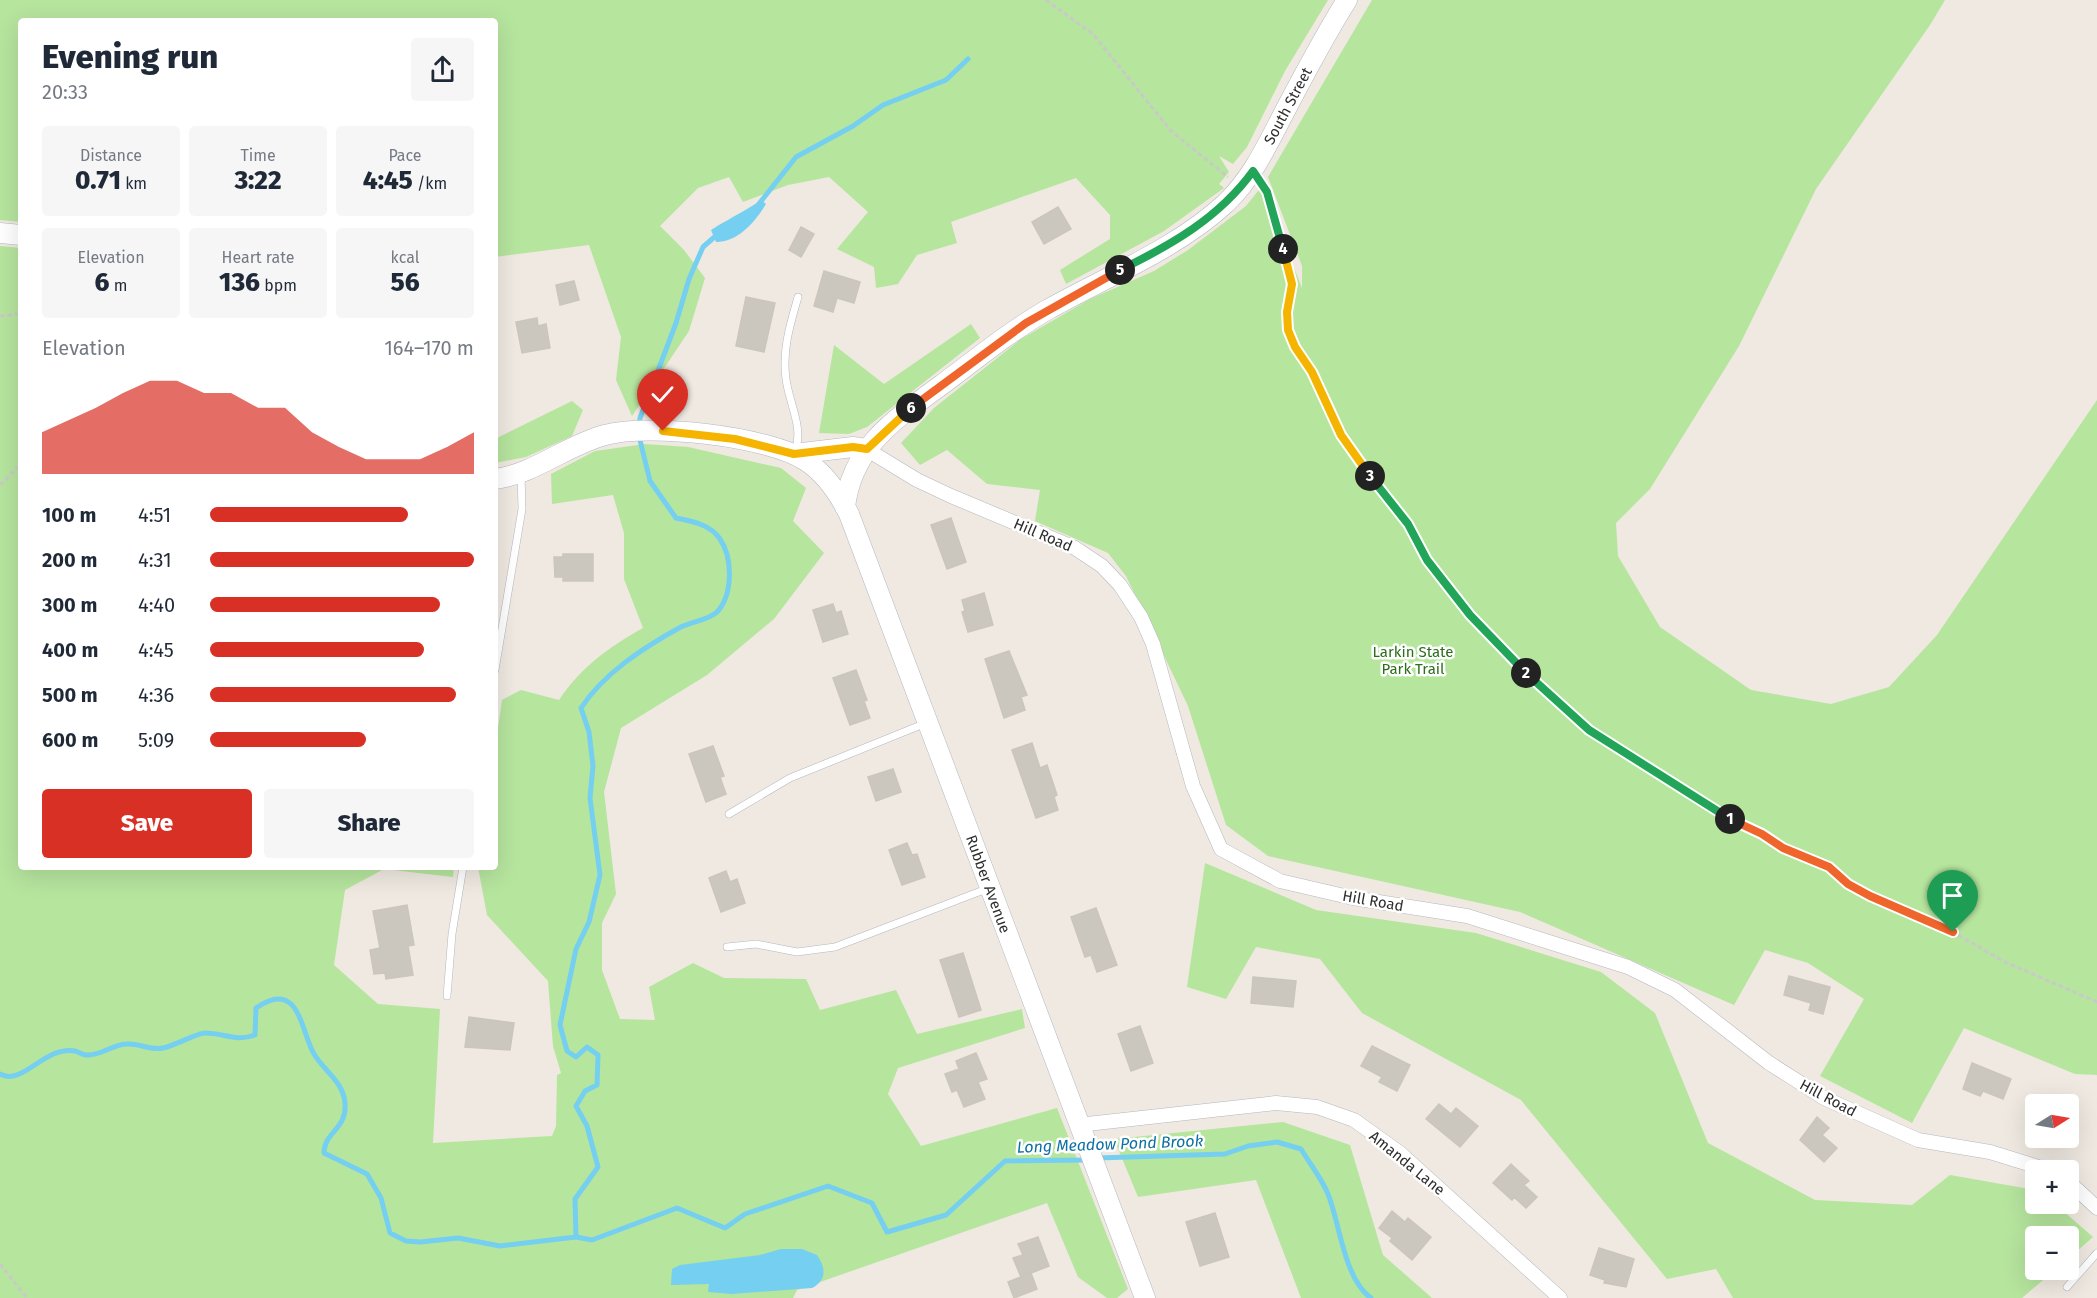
<!DOCTYPE html>
<html lang="en">
<head>
<meta charset="utf-8">
<style>
	:root { --surface:#fff; --page:#f6f6f7; --text:#1f2937; --muted:#747a83; --accent:#d93025 }
	body { margin:0; font-family:"Fira Sans",sans-serif; background:var(--page); color:var(--text); height:100vh; display:flex; flex-direction:column; font-size:22px; white-space:nowrap }
	* { box-sizing:border-box; margin:0 }
	p { font-size:20px; color:var(--muted) }
	.icon { flex:none; width:33px; height:33px; fill:none; stroke:currentColor; stroke-width:2; stroke-linecap:round; stroke-linejoin:round }
	.map { position:relative; flex:1; overflow:hidden }
	.panel { position:absolute; left:18px; top:18px; width:480px; height:852px; display:flex; flex-direction:column; background:var(--surface); border-radius:6px; box-shadow:0 6px 24px #0002 }
	.panel>* { flex:none }
	.needle { width:39px; rotate:79deg }
	.tools { position:absolute; left:2025px; top:1094px; display:grid; gap:12px }
	.tools a { display:grid; place-items:center; width:54px; height:54px; border-radius:6px; background:var(--surface); box-shadow:0 6px 24px #0002; font-size:30px }
	.pin { position:absolute; display:grid; place-items:center; width:51px; height:51px; color:#fff; margin:-62px -26px; border-radius:50% 50% 50% 0; rotate:-45deg; box-shadow:0 0 6px #0007 }
	.pin .icon { rotate:45deg }
	.km { position:absolute; width:30px; height:30px; margin:-15px; border-radius:50%; background:#222; color:#fff; font-size:16px; line-height:30px; text-align:center }
	.round { display:grid; place-items:center; flex:none; width:63px; height:63px; border-radius:6px; background:var(--page) }
	.head { display:flex; align-items:center; justify-content:space-between; height:102px; padding:0 24px }
	h1 { font-size:33px; font-weight:800; line-height:45px }
	.stats { display:grid; grid-template-columns:repeat(3,1fr); gap:9px; height:102px; padding:6px 24px }
	.stats div { display:grid; align-content:center; border-radius:6px; background:var(--page); text-align:center }
	.stats b { font-size:26px; font-weight:800 }
	.stats small { font-size:16px; font-weight:400 }
	.stats p { font-size:16px }
	.chart { height:168px; padding:12px 24px }
	.chart p { display:flex; justify-content:space-between }
	.chart svg { width:100%; height:108px; margin-top:6px; fill:var(--accent); opacity:.7 }
	.button { display:flex; gap:12px; margin-top:auto; padding:12px 24px }
	.button a { flex:1; height:69px; border-radius:6px; background:var(--accent); color:#fff; font-size:24px; font-weight:800; line-height:69px; text-align:center }
	.button a+a { background:var(--page); color:var(--text) }
	ul { padding:0 24px; list-style:none; font-size:20px }
	li { display:grid; grid-template-columns:96px 72px 1fr; align-items:center; height:45px }
	li i { height:15px; border-radius:8px; background:var(--accent) }
	.map>svg:first-child { display:block }
	.green { fill:#b6e59e }
	.water { fill:#75cff0 }
	.lines { fill:none; stroke-linecap:round; stroke-linejoin:round }
	.stream { stroke:#75cff0; stroke-width:5 }
	.building { fill:#cbc7bf; stroke:#cbc5ba; stroke-width:1.5 }
	.lane-casing { stroke:#b4b7c1; stroke-width:8 }
	.street-casing { stroke:#b4b7c1; stroke-width:15 }
	.secondary-casing { stroke:#b4b7c1; stroke-width:21 }
	.path { stroke:#c9c9c9; stroke-width:3; stroke-dasharray:4.5 3; stroke-linecap:butt }
	.lane { stroke:#fff; stroke-width:7 }
	.street { stroke:#fff; stroke-width:14 }
	.secondary { stroke:#fff; stroke-width:20 }
	.split-1-casing { stroke:#fff; stroke-width:12 }
	.split-2-casing { stroke:#fff; stroke-width:12 }
	.split-3-casing { stroke:#fff; stroke-width:12 }
	.split-4-casing { stroke:#fff; stroke-width:12 }
	.split-5-casing { stroke:#fff; stroke-width:12 }
	.split-6-casing { stroke:#fff; stroke-width:12 }
	.split-7-casing { stroke:#fff; stroke-width:12 }
	.split-1 { stroke:#f0652b; stroke-width:8 }
	.split-2 { stroke:#22a559; stroke-width:8 }
	.split-3 { stroke:#22a559; stroke-width:8 }
	.split-4 { stroke:#f5b400; stroke-width:8 }
	.split-5 { stroke:#22a559; stroke-width:8 }
	.split-6 { stroke:#f0652b; stroke-width:8 }
	.split-7 { stroke:#f5b400; stroke-width:8 }
	.labels { text-anchor:middle; dominant-baseline:central; stroke-width:5; stroke-linejoin:round; paint-order:stroke }
	.street-label { font-size:15px; fill:#2e2e2e; stroke:#fff }
	.park-label { font-size:15px; fill:#2c6e1b; stroke:#fff }
	.water-label { font-size:16px; font-style:italic; fill:#0d6fa3; stroke:#fff }
</style>
</head>
<body>
<div class="map">
<svg width="2097" height="1298" viewBox="0 0 2097 1298">
	<rect width="100%" height="100%" fill="#efe9e1"/>
	<path class="green" d="M0 0H1328L1285 71 1247 147 1233 164 1219 156 1229 172 1219 184 1224 188 1164 231 1066 284 1060 270 1110 239V215L1076 178 951 222 957 243 917 255 898 284 876 288 874 267 837 249 868 212 829 177 788 185 743 202 729 177 698 188 660 226 684 250 705 278 689 331 632 416 616 380 621 337 589 245 495 257V21H21V222L0 220Z
		M1372 0H1945L1930 25 1816 189 1739 346 1650 489 1616 523 1618 556 1660 627 1751 690 1831 704 1889 687 1937 635 2097 400V1075L2075 1074 1964 1028 1912 1123 1820 1076 1864 999 1808 963 1765 950 1734 1005 1520 912 1268 856 1226 825 1188 706 1126 576 1108 553 1035 521 1040 490 987 484 947 450 920 465 901 443 934 408 1021 339 1090 299 1154 271 1188 250 1246 206 1262 186 1302 288V266L1268 177Z
		M0 246 21 248V867H454L453 877 384 869 345 890 334 965 378 1004 440 1009 433 1143 552 1136 556 1126 557 1075 561 1073 553 1046 548 981 487 915 478 867H495V749L502 700 521 690 559 700C581 667 609 647 643 628L624 579V533L613 495 552 504 551 474 595 451 645 444 688 447 781 468 806 488 793 521 824 553 774 619 707 675 621 728 604 792 616 894 602 923V970L620 1019 655 1020 649 987 693 963 724 978 806 979 820 1010 896 990 917 1034 1022 1009 1025 1028 898 1068 888 1094 921 1146 1057 1108 1128 1289 1117 1298H1107L1078 1277 1047 1203 797 1290 793 1298H0Z
		M971 324 980 338 867 427 849 434 819 433 834 345 884 384Z
		M572 401 583 410 572 436 526 457 495 463V439Z
		M1205 863 1316 910 1476 933 1601 972 1655 1013 1708 1143 1815 1200 1912 1205 1950 1175 2035 1190 2036 1203H2054L2093 1237 2069 1258 2068 1236H2036V1269H2056L2022 1298H1733L1716 1269 1667 1279 1521 1100 1362 1013 1320 959 1256 947 1226 999 1187 987Z
		M1283 1122 1350 1145 1383 1255 1432 1298H1301L1256 1180 1138 1197 1114 1139Z"/>
	<path class="water" d="M761 200 766 204C755 222 738 242 716 242L711 230C720 224 757 204 761 200Z
		M781 1249H802L817 1255C826 1268 827 1280 812 1288L732 1294 708 1292 709 1284 671 1285 672 1269 680 1265 760 1255Z"/>
	<g class="lines">
		<path class="stream" d="M758 205 796 157 853 126 883 105 946 80 968 59
			M639 427 640 418 676 323 689 279 703 247 719 233
			M0 1074C22 1087 45 1045 75 1051 79 1052 82 1055 87 1055 101 1056 113 1044 127 1044 139 1043 151 1051 163 1048 174 1046 197 1033 205 1033 224 1033 236 1042 255 1035L256 1008C300 977 301 1033 314 1054 324 1071 344 1082 345 1104 347 1129 324 1132 324 1153L367 1174 381 1198 390 1233 406 1241 420 1242 458 1238 500 1246 576 1237 592 1240 677 1208 725 1228 745 1214 828 1186 872 1203 887 1232 946 1215 1005 1161 1088 1160
			M1097 1158 1225 1154 1248 1146 1277 1142 1301 1149C1310 1164 1322 1179 1328 1194 1340 1224 1344 1279 1371 1298
			M576 1237 575 1199 598 1167 587 1126 576 1106 585 1091 597 1085 598 1055 587 1047 576 1057 567 1051 560 1025 576 949 589 922 600 875 590 798 593 766 589 732 581 708C604 673 643 648 679 628 690 622 709 620 717 612 733 595 733 558 720 539 710 524 691 521 676 518L650 481 639 436"/>
	</g>
	<path class="building" d="M1058 207 1071 229 1044 244 1032 222Z
		M801 227 814 234 801 257 789 250Z
		M824 271 860 282 854 303 837 298 833 312 814 306Z
		M574 281 579 300 560 305 556 285Z
		M746 297 775 303 764 352 736 346Z
		M537 318 538 326 546 324 550 348 522 353 516 322Z
		M951 518 966 562 947 569 931 525Z
		M563 554H593V581H563V577H555L554 557H563Z
		M984 593 993 625 968 632 962 612 965 611 962 600Z
		M833 604 836 613 841 611 848 634 823 642 813 610Z
		M1009 651 1027 695 1021 697 1025 710 1004 718 985 659Z
		M856 670 867 700 864 701 870 718 850 725 833 678Z
		M1032 743 1040 768 1047 765 1057 795 1054 797 1058 810 1036 818 1012 750Z
		M713 746 724 776 720 777 726 794 706 802 689 754Z
		M893 769 901 792 876 801 868 777Z
		M907 843 912 855 917 854 925 877 902 885 889 850Z
		M726 871 730 882 737 879 745 903 721 912 709 878Z
		M407 905 414 945 408 946 413 975 386 979 385 973 374 974 370 950 380 948 373 911Z
		M1096 908 1117 965 1097 972 1091 955 1085 957 1071 917Z
		M963 953 981 1010 959 1017 940 960Z
		M1789 976 1830 987 1823 1014 1809 1010 1811 1003 1784 995Z
		M1253 977 1296 981 1293 1007 1251 1003Z
		M469 1017 514 1023 510 1050 465 1047Z
		M1140 1026 1153 1063 1131 1071 1118 1034Z
		M1372 1046 1410 1065 1397 1091 1379 1082 1382 1077 1361 1066Z
		M976 1053 987 1079 978 1082 985 1099 964 1107 957 1090 952 1092 945 1074 959 1069 956 1061Z
		M1972 1063 2011 1079 2003 1099 1983 1091 1980 1096 1963 1089Z
		M1439 1104 1451 1114 1456 1108 1478 1126 1460 1147 1426 1119Z
		M1817 1117 1829 1128 1822 1135 1837 1148 1824 1162 1800 1140Z
		M1511 1164 1529 1181 1524 1185 1537 1197 1526 1208 1514 1197 1512 1200 1493 1183Z
		M1392 1211 1405 1222 1408 1218 1431 1237 1412 1260 1390 1241 1392 1238 1379 1228Z
		M1215 1213 1229 1257 1200 1266 1186 1222Z
		M1038 1237 1049 1266 1021 1277 1013 1258 1023 1255 1018 1244Z
		M1599 1248 1634 1259 1626 1287 1604 1283 1605 1280 1590 1275Z
		M1031 1273 1037 1289 1014 1298 1008 1282Z"/>
	<g class="lines">
		<defs>
			<path id="lane" d="M795 451C804 428 789 403 786 379 782 350 790 325 798 297
				M495 670 522 509 521 474
				M729 814 790 778 926 723
				M727 947 756 944 797 952 835 947 989 888
				M447 996 452 934 463 867
				M2067 1287 2097 1253"/>
			<path id="street" d="M866 449 917 480 951 496 1075 548 1102 566 1120 585 1141 617 1153 644 1193 786 1221 849 1280 881 1353 898 1467 916 1628 967 1675 990 1769 1063 1824 1098 1918 1140 1990 1152 2048 1170
				M1078 1125 1276 1103 1317 1107 1354 1120 1400 1153 1560 1298
				M2068 1181 2097 1208"/>
			<path id="secondary" d="M0 233 21 235
				M794 454 853 447 866 449
				M495 479C534 474 567 445 605 435 649 423 768 436 806 461 826 474 839 494 849 514L1145 1298
				M845 507C852 447 894 420 940 386 975 360 1009 332 1047 310 1107 276 1175 250 1226 203 1254 176 1269 141 1287 107 1306 71 1325 35 1347 0"/>
		</defs>
		<use href="#lane" class="lane-casing"/>
		<use href="#street" class="street-casing"/>
		<use href="#secondary" class="secondary-casing"/>
		<path class="path" d="M1046 0 1093 34 1171 131 1228 177
			M1262 185 1270 201 1292 283 1287 312 1288 330 1295 347 1312 372 1341 435 1408 524 1427 559 1470 615 1526 673 1589 730 1717 812 1762 834 1783 848 1829 867 1848 884 1870 896 1953 932 2005 962 2097 1002
			M0 316 18 314
			M0 485 21 464
			M0 1264 27 1298"/>
		<use href="#lane" class="lane"/>
		<use href="#street" class="street"/>
		<use href="#secondary" class="secondary"/>
	</g>
	<g class="lines">
		<defs>
			<path id="split-1" d="M1730 819 1762 834 1783 848 1829 867 1848 884 1870 896 1953 932"/>
			<path id="split-2" d="M1526 673 1589 730 1730 819"/>
			<path id="split-3" d="M1370 476 1408 524 1427 560 1470 615 1526 673"/>
			<path id="split-4" d="M1283 249 1292 284 1287 312 1288 330 1295 347 1312 372 1341 435 1370 476"/>
			<path id="split-5" d="M1120 270C1171 245 1219 218 1253 171L1267 192 1283 249"/>
			<path id="split-6" d="M911 408 1026 323 1120 270"/>
			<path id="split-7" d="M663 431 735 439 794 454 853 447 867 449 911 408"/>
		</defs>
		<use href="#split-1" class="split-1-casing"/>
		<use href="#split-2" class="split-2-casing"/>
		<use href="#split-3" class="split-3-casing"/>
		<use href="#split-4" class="split-4-casing"/>
		<use href="#split-5" class="split-5-casing"/>
		<use href="#split-6" class="split-6-casing"/>
		<use href="#split-7" class="split-7-casing"/>
		<use href="#split-1" class="split-1"/>
		<use href="#split-2" class="split-2"/>
		<use href="#split-3" class="split-3"/>
		<use href="#split-4" class="split-4"/>
		<use href="#split-5" class="split-5"/>
		<use href="#split-6" class="split-6"/>
		<use href="#split-7" class="split-7"/>
	</g>
	<g class="labels">
		<g class="street-label">
			<text transform="translate(1288 106) rotate(-62)">South Street</text>
			<text transform="translate(1043 535) rotate(23)">Hill Road</text>
			<text transform="translate(988 884) rotate(70)">Rubber Avenue</text>
			<text transform="translate(1373 901) rotate(10)">Hill Road</text>
			<text transform="translate(1828 1098) rotate(28)">Hill Road</text>
			<text transform="translate(1407 1163) rotate(39)">Amanda Lane</text>
		</g>
		<g class="park-label">
			<text x="1413" y="652">Larkin State<tspan x="1413" dy="17">Park Trail</tspan></text>
		</g>
		<g class="water-label">
			<text transform="translate(1110 1144) rotate(-2)">Long Meadow Pond Brook</text>
		</g>
	</g>
</svg>
<div class="tools">
<a><svg class="needle" viewBox="-14 -14 28 28"><path d="M0-13l5 13h-10z" fill="#e53935"/><path d="M0 13l5-13h-10z" fill="#747a83"/></svg></a>
<a>+</a>
<a>−</a>
</div>
<div class="pin" style="left:1953px;top:932px;background:#1e9e55"><svg class="icon" aria-label="arrive" viewBox="0 0 24 24"><path d="M6 21V4h12l-3 4 3 4H6"/></svg></div>
<div class="pin" style="left:663px;top:431px;background:#d93025"><svg class="icon" aria-label="check" viewBox="0 0 24 24"><path d="M5 12l5 5 9-10"/></svg></div>
<b class="km" style="left:1730px;top:819px">1</b>
<b class="km" style="left:1526px;top:673px">2</b>
<b class="km" style="left:1370px;top:476px">3</b>
<b class="km" style="left:1283px;top:249px">4</b>
<b class="km" style="left:1120px;top:270px">5</b>
<b class="km" style="left:911px;top:408px">6</b>
<section class="panel">
<div class="head"><div><h1>Evening run</h1><p>20:33</p></div><a class="round"><svg class="icon" aria-label="share" viewBox="0 0 24 24"><path d="M12 15V3M7 8l5-5 5 5M5 13v7h14v-7"/></svg></a></div>
<div class="stats">
<div><p>Distance</p><b>0.71<small> km</small></b></div>
<div><p>Time</p><b>3:22</b></div>
<div><p>Pace</p><b>4:45<small> /km</small></b></div>
</div>
<div class="stats">
<div><p>Elevation</p><b>6<small> m</small></b></div>
<div><p>Heart rate</p><b>136<small> bpm</small></b></div>
<div><p>kcal</p><b>56</b></div>
</div>
<div class="chart"><p><span>Elevation</span>164–170 m</p>
<svg viewBox="0 0 160 44" preserveAspectRatio="none"><path d="M0 44V27L10 22L20 17L30 11L40 6L50 6L60 11L70 11L80 17L90 17L100 27L110 33L120 38L130 38L140 38L150 33L160 27V44z"/></svg>
</div>
<ul>
<li><b>100 m</b>4:51<i style="width:75%"></i></li>
<li><b>200 m</b>4:31<i style="width:100%"></i></li>
<li><b>300 m</b>4:40<i style="width:87%"></i></li>
<li><b>400 m</b>4:45<i style="width:81%"></i></li>
<li><b>500 m</b>4:36<i style="width:93%"></i></li>
<li><b>600 m</b>5:09<i style="width:59%"></i></li>
</ul>
<div class="button"><a>Save</a><a>Share</a></div>
</section>
</div>
</body>
</html>
